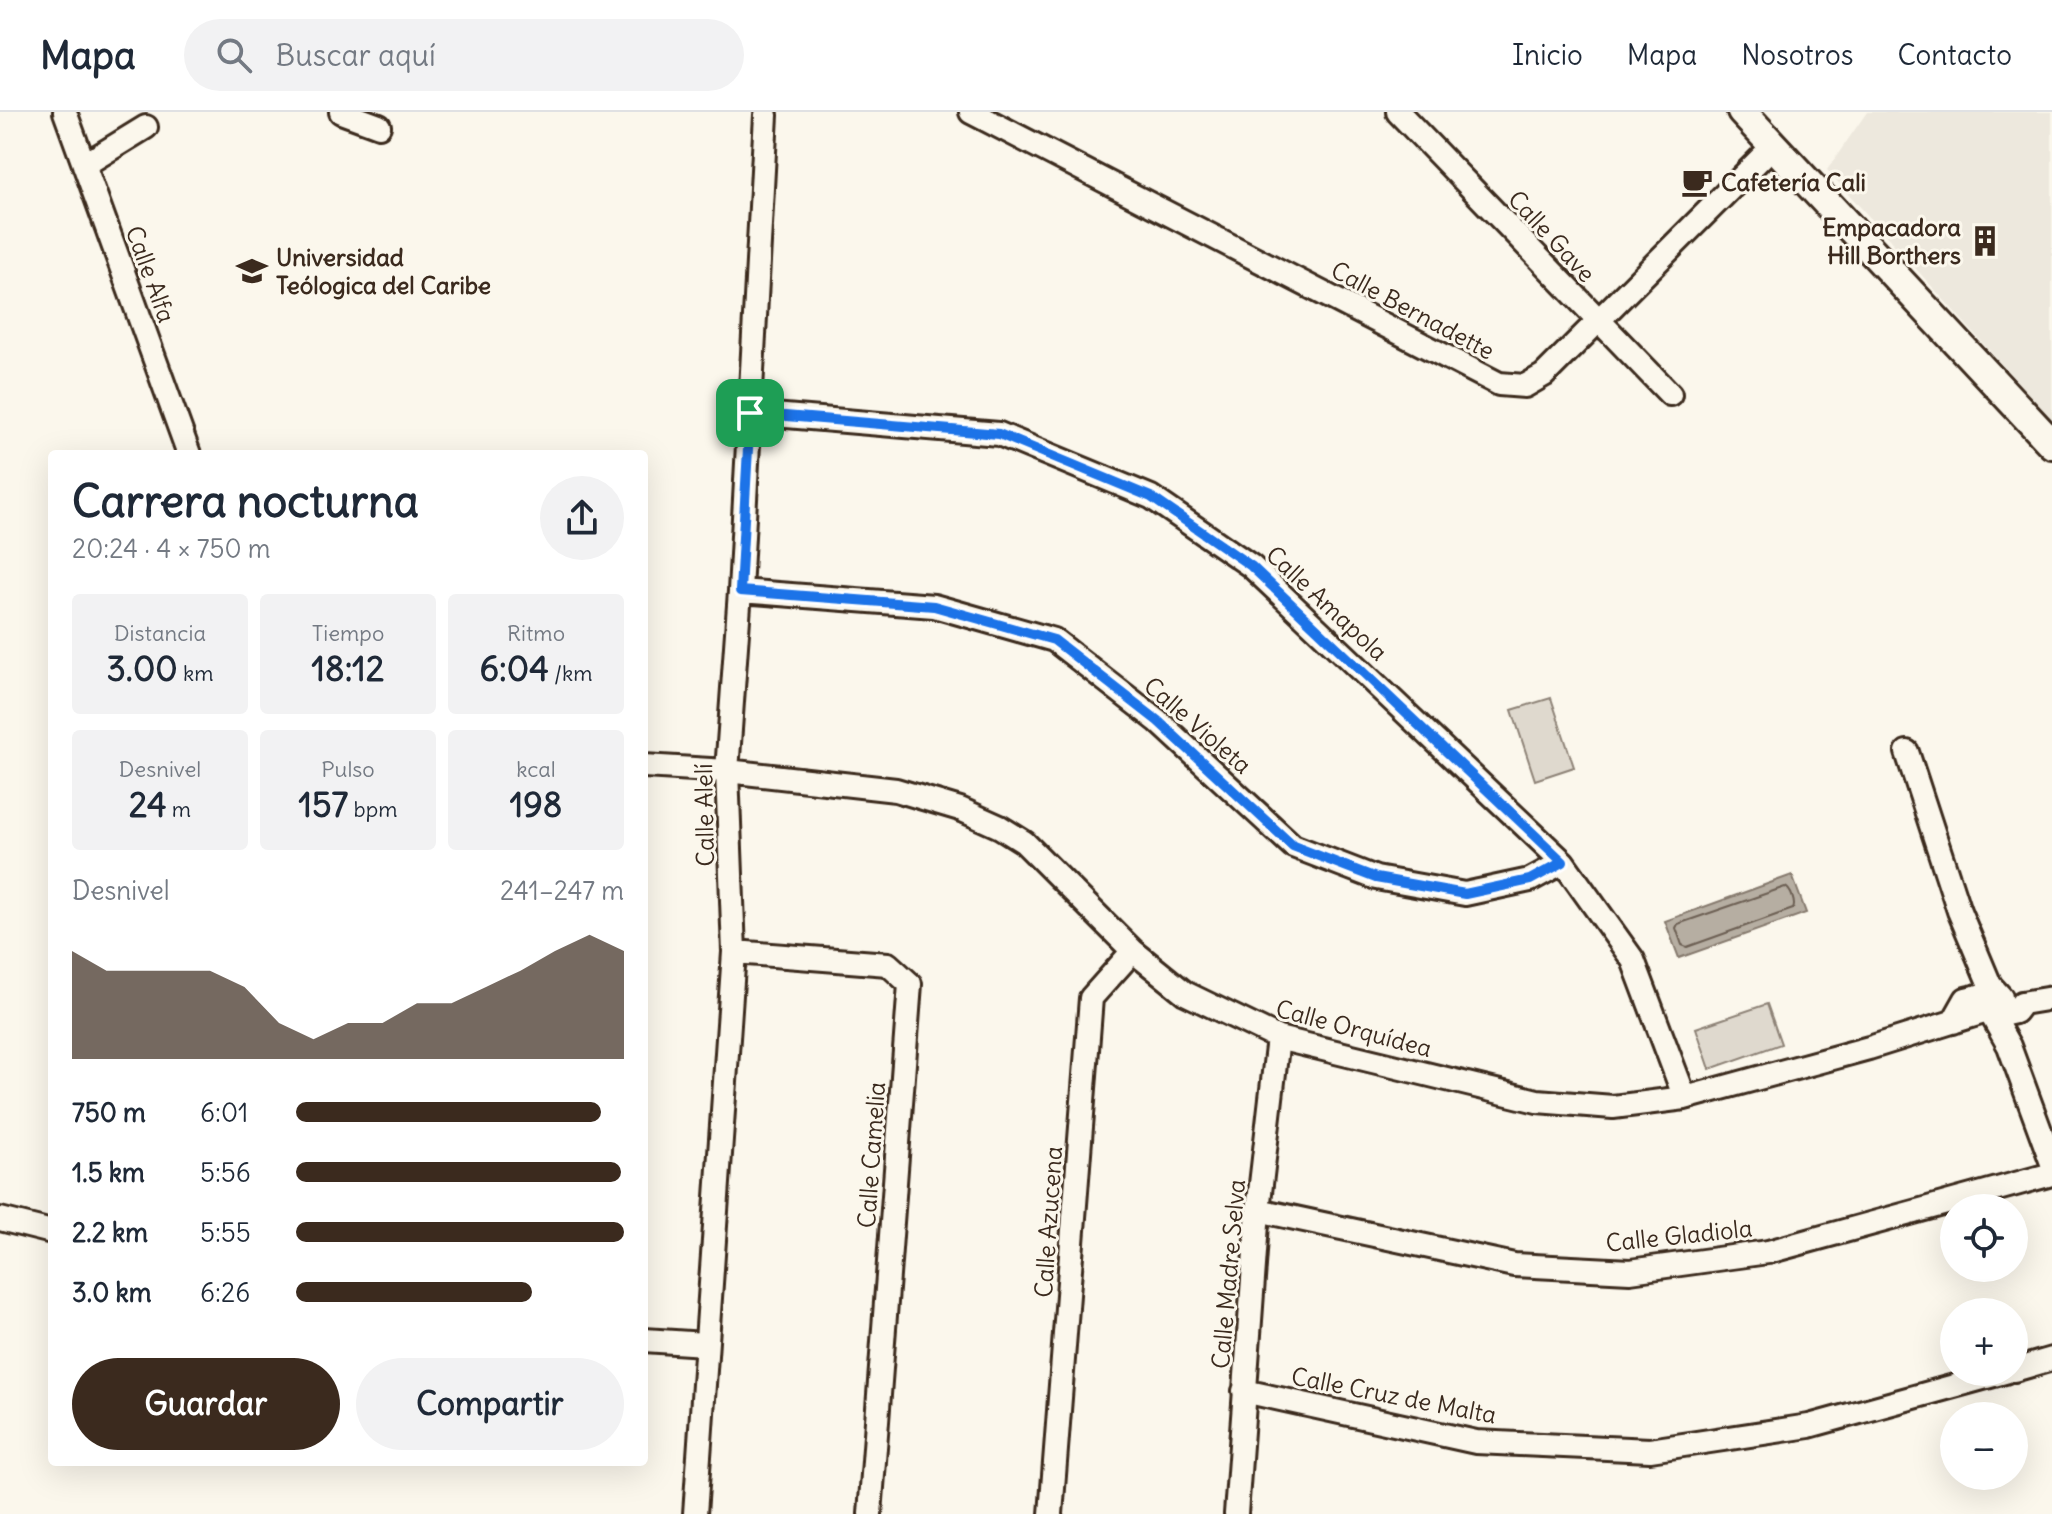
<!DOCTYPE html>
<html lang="es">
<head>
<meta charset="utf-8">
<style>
	:root { --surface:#fff; --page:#f2f2f3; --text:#1f2937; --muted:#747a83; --line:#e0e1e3; --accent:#3b2a1e }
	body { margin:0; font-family:Delius,sans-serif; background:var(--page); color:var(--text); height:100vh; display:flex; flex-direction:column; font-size:30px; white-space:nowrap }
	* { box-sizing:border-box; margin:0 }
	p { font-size:26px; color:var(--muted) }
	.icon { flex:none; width:44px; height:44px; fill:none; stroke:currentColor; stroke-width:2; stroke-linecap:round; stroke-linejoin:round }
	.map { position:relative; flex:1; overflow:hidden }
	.details { position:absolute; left:48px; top:338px; width:600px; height:1016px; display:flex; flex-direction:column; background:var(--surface); border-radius:8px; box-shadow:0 8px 32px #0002 }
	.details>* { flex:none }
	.tools { position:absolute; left:1940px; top:1082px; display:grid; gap:16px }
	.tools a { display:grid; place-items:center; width:88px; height:88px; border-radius:50%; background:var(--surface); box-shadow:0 8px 32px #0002; font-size:40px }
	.pin { position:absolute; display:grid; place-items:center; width:68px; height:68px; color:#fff; margin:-34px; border-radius:16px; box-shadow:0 4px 12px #0006 }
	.round { display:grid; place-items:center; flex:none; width:84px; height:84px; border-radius:42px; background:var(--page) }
	.overview { display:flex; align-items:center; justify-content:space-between; height:136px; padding:0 24px }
	h1 { font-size:44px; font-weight:700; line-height:60px }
	.metrics { display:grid; grid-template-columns:repeat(3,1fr); gap:12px; height:136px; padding:8px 24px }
	.metrics div { display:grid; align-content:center; border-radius:8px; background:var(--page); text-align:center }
	.metrics b { font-size:34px; font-weight:700 }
	.metrics small { font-size:22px; font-weight:400 }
	.metrics p { font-size:22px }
	.chart { height:224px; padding:16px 24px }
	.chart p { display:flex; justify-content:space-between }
	.chart svg { width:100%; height:144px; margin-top:8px; fill:var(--accent); opacity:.7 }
	.primary-button { display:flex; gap:16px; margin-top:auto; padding:16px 24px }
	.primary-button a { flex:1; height:92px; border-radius:48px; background:var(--accent); color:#fff; font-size:32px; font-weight:700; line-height:92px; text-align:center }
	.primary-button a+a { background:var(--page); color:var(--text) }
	ul { padding:0 24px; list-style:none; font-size:26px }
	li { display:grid; grid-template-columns:128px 96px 1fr; align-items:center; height:60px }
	li i { height:20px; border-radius:10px; background:var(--accent) }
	header { display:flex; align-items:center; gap:48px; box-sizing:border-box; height:112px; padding:0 40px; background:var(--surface); border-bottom:2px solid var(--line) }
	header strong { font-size:38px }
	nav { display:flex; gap:44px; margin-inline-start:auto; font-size:28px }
	.search { width:560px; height:72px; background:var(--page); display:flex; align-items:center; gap:20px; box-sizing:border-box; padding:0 28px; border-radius:44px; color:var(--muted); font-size:30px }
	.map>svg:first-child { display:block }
	.built { fill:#ede8dd }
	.green { fill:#dfd9ce; stroke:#8d8276; stroke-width:2 }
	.water { fill:#b6aea2; stroke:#85796d; stroke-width:2 }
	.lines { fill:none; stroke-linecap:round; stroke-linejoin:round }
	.shore { stroke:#6c5f53; stroke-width:2 }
	.minor-casing { stroke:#3b2a1e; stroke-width:28 }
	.tertiary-casing { stroke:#3b2a1e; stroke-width:34 }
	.minor { stroke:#fbf7ec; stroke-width:22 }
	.tertiary { stroke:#fbf7ec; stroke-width:28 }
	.route-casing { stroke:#fff; stroke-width:16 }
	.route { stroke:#1a73e8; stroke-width:10 }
	.labels { text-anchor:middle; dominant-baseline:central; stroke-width:6; stroke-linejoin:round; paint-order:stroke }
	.poi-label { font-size:24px; font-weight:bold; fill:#3b2a1e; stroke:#fbf7ec; text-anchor:start }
	.street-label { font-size:24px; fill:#3b2a1e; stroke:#fbf7ec }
</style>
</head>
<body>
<header>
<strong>Mapa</strong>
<div class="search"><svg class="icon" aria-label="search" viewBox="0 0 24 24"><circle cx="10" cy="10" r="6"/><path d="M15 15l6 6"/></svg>Buscar aquí</div>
<nav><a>Inicio</a><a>Mapa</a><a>Nosotros</a><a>Contacto</a></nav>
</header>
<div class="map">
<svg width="2052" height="1402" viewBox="0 0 2052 1402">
	<rect width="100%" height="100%" fill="#fbf7ec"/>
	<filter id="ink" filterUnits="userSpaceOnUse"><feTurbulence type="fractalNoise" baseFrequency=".0125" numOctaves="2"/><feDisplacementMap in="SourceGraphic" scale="16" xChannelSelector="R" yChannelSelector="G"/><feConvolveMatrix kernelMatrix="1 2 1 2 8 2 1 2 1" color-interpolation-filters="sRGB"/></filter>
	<g filter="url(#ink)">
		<path class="built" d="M1867 0H2052V308L1827 58Z"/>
		<path class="green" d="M1551 586 1574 655 1535 668 1512 598Z
			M1767 892 1781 932 1710 957 1696 916Z"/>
		<path class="water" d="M1792 763 1806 801 1679 846 1665 809Z"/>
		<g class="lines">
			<path class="shore" d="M1785 775C1791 777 1796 792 1793 797L1687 835 1682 833 1676 816 1678 812Z"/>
			<defs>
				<path id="minor" d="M65 0 189 342
					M341 0 379 14
					M971 0 1499 272 1525 274 1544 263 1773 34
					M1398 0 1670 282
					M84 53 146 15
					M750 301 999 322 1151 385 1251 454 1563 750 1633 848 1685 986
					M740 479 934 494 1054 528 1158 609 1293 734 1376 766 1465 782 1530 768 1563 750
					M1907 640 1959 799 1990 873 2001 885
					M644 654 727 659 896 678 960 697 1000 715 1024 730 1133 839 1185 881 1278 926 1537 989 1613 995 1685 986 1869 936 1984 900
					M734 840 888 852 910 872 870 1402
					M2022 891 2052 886
					M1984 900 1997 904 2015 900 2022 891
					M1991 902 2009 934 2052 1051
					M1953 910 1966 887 1996 880
					M1258 1098 1514 1153 1630 1159 1768 1140 2052 1062
					M0 1107 52 1120
					M644 1228 705 1232
					M2014 1258 2052 1247
					M1244 1279 1476 1330 1650 1338 1809 1314 2005 1260
					M695 1402 734 840 727 659 740 479 766 3
					M1051 1402 1091 886 1133 839
					M1236 1402 1258 1098 1278 926"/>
				<path id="tertiary" d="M1742 0 2052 332"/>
			</defs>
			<use href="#minor" class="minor-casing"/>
			<use href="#tertiary" class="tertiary-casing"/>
			<use href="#minor" class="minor"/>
			<use href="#tertiary" class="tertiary"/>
		</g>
	</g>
	<g class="lines" filter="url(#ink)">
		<defs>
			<path id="route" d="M750 301 999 322 1151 385 1251 454 1563 750 1530 768 1465 782 1376 766 1293 734 1158 609 1054 528 934 494 740 479Z"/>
		</defs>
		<use href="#route" class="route-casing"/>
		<use href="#route" class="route"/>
	</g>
	<defs>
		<symbol id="cafe-bare" viewBox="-9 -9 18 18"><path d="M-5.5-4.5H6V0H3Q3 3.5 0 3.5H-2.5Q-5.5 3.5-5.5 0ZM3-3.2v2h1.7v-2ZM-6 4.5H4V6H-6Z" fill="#3b2a1e" stroke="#fbf7ec" stroke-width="2.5" paint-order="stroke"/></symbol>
		<symbol id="building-bare" viewBox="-9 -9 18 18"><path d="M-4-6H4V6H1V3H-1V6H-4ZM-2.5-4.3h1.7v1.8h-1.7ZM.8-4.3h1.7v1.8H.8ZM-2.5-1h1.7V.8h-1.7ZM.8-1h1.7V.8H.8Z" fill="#3b2a1e" stroke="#fbf7ec" stroke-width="2.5" paint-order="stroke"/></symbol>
		<symbol id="university-bare" viewBox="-9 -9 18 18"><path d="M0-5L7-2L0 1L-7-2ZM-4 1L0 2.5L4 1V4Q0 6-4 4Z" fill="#3b2a1e" stroke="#fbf7ec" stroke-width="2.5" paint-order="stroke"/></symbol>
	</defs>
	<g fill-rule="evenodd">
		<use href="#cafe-bare" x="1675" y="48" width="44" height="44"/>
		<use href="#building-bare" x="1963" y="107" width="44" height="44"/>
		<use href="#university-bare" x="230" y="137" width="44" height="44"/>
	</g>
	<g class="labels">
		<g class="poi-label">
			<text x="1721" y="70">Cafetería Cali</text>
			<text x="1961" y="115" text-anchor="end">Empacadora<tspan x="1961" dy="28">Hill Borthers</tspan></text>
			<text x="276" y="145">Universidad<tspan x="276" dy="28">Teólogica del Caribe</tspan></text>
		</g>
		<g class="street-label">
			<text transform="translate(1552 124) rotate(47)">Calle Gave</text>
			<text transform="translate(151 162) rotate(70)">Calle Alfa</text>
			<text transform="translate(1413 198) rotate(28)">Calle Bernadette</text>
			<text transform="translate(1327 491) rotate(43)">Calle Amapola</text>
			<text transform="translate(1198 613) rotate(41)">Calle Violeta</text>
			<text transform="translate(704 703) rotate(-91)">Calle Alelí</text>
			<text transform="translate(1354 916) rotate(15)">Calle Orquídea</text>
			<text transform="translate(871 1043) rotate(-86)">Calle Camelia</text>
			<text transform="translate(1048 1110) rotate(-86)">Calle Azucena</text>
			<text transform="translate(1679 1123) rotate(-6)">Calle Gladiola</text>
			<text transform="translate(1228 1162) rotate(-85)">Calle Madre Selva</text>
			<text transform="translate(1394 1283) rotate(11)">Calle Cruz de Malta</text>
		</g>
	</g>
</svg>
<div class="tools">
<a><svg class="icon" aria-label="locate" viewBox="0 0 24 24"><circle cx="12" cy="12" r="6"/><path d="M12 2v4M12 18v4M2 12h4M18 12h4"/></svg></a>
<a>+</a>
<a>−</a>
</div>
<div class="pin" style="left:750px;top:301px;background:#1e9e55"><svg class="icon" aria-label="arrive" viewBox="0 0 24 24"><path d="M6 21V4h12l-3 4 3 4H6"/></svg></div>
<section class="details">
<div class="overview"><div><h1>Carrera nocturna</h1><p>20:24 · 4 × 750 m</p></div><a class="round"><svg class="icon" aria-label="share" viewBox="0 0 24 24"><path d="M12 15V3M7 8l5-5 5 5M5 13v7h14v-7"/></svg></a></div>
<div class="metrics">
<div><p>Distancia</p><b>3.00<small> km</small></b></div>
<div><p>Tiempo</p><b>18:12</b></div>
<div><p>Ritmo</p><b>6:04<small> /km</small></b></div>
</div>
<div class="metrics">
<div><p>Desnivel</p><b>24<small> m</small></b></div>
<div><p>Pulso</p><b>157<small> bpm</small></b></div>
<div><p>kcal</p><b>198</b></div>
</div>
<div class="chart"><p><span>Desnivel</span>241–247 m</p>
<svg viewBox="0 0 160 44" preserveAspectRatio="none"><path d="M0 44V11L10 17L20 17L30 17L40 17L50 22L60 33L70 38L80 33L90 33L100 27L110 27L120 22L130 17L140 11L150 6L160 11V44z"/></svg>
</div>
<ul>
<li><b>750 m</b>6:01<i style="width:93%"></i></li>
<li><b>1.5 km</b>5:56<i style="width:99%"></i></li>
<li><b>2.2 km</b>5:55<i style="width:100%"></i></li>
<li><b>3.0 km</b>6:26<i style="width:72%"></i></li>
</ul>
<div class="primary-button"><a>Guardar</a><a>Compartir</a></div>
</section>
</div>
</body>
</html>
